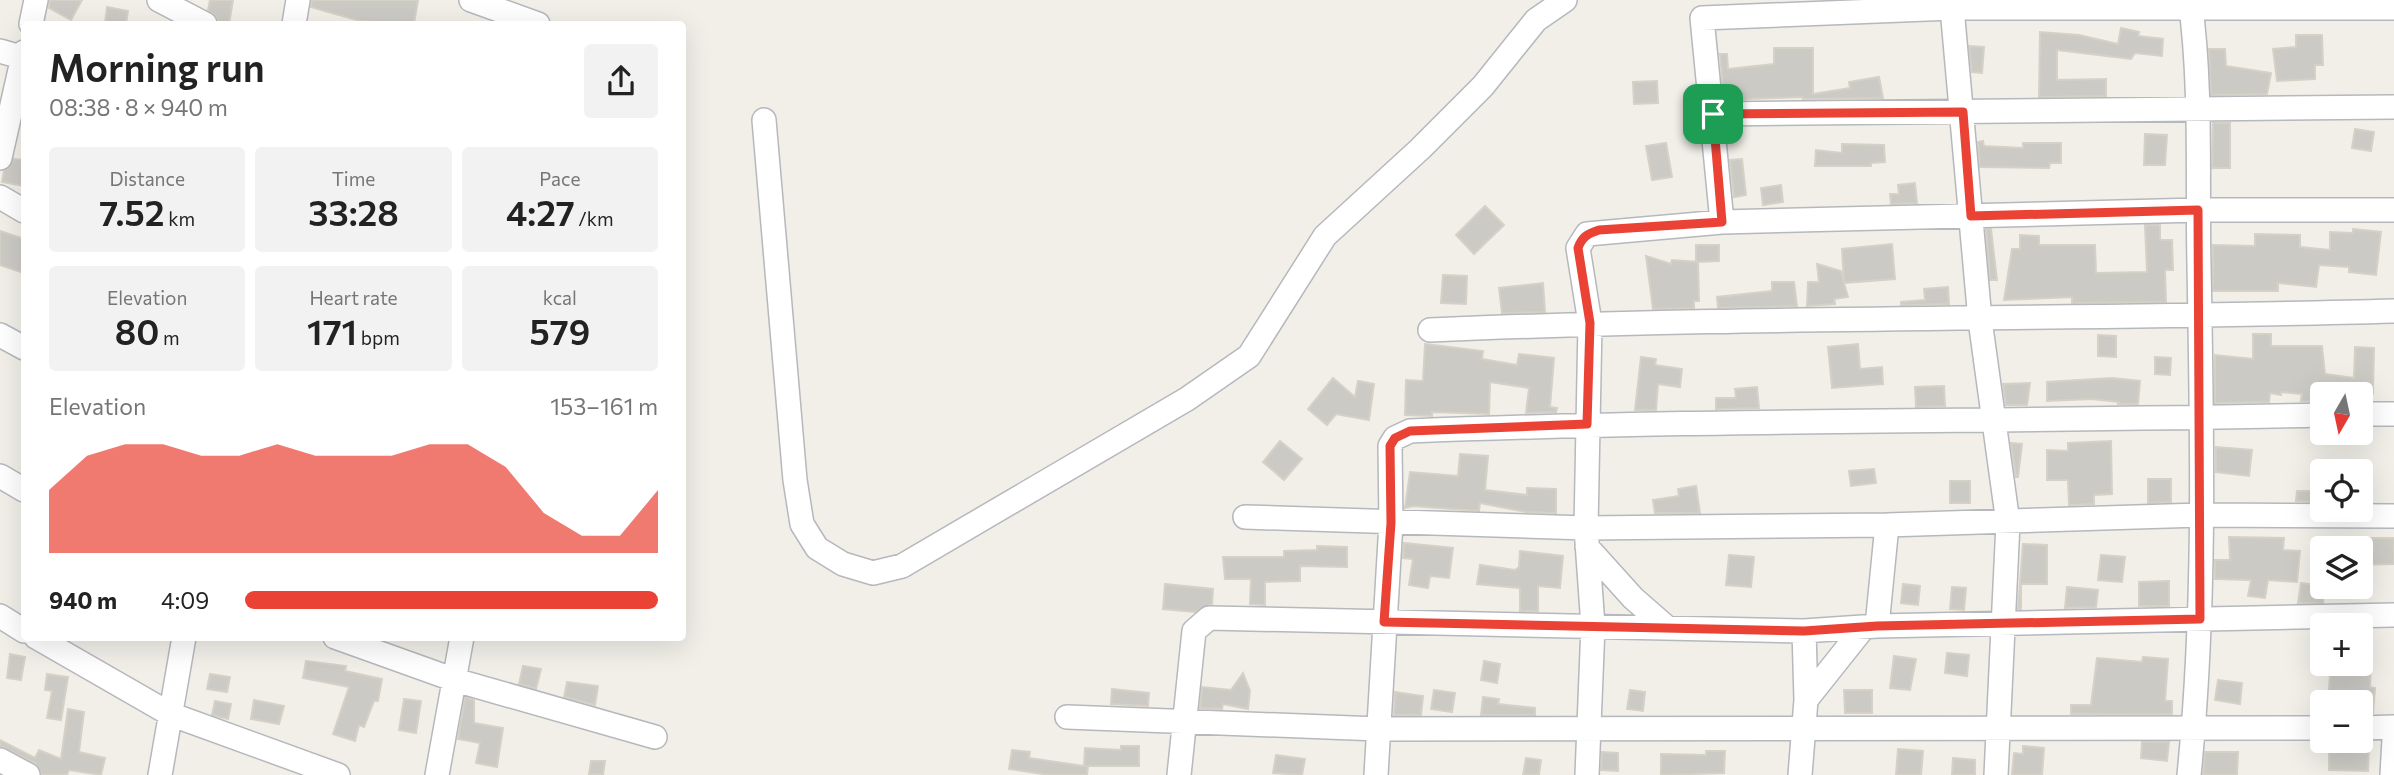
<!DOCTYPE html>
<html lang="en">
<head>
<meta charset="utf-8">
<style>
	:root { --surface:#fff; --page:#f2f2f2; --text:#222; --muted:#767676; --accent:#ea4335 }
	body { margin:0; font-family:Commissioner,sans-serif; background:var(--page); color:var(--text); height:100vh; display:flex; flex-direction:column; font-size:26px; white-space:nowrap }
	* { box-sizing:border-box; margin:0 }
	p { font-size:23px; color:var(--muted) }
	.icon { flex:none; width:38px; height:38px; fill:none; stroke:currentColor; stroke-width:2; stroke-linecap:round; stroke-linejoin:round }
	.map { position:relative; flex:1; overflow:hidden }
	.drawer { position:absolute; left:21px; top:21px; width:665px; height:620px; display:flex; flex-direction:column; background:var(--surface); border-radius:7px; box-shadow:0 7px 28px #0002 }
	.drawer>* { flex:none }
	.needle { width:46px; rotate:189deg }
	.tools { position:absolute; left:2310px; top:382px; display:grid; gap:14px }
	.tools a { display:grid; place-items:center; width:63px; height:63px; border-radius:7px; background:var(--surface); box-shadow:0 7px 28px #0002; font-size:35px }
	.pin { position:absolute; display:grid; place-items:center; width:60px; height:60px; color:#fff; margin:-30px; border-radius:14px; box-shadow:0 4px 10px #0006 }
	.round { display:grid; place-items:center; flex:none; width:74px; height:74px; border-radius:7px; background:var(--page) }
	.head { display:flex; align-items:center; justify-content:space-between; height:119px; padding:0 28px }
	h1 { font-size:38px; font-weight:600; line-height:52px }
	.metrics { display:grid; grid-template-columns:repeat(3,1fr); gap:10px; height:119px; padding:7px 28px }
	.metrics div { display:grid; align-content:center; border-radius:7px; background:var(--page); text-align:center }
	.metrics b { font-size:35px; font-weight:600 }
	.metrics small { font-size:19px; font-weight:400 }
	.metrics p { font-size:19px }
	.chart { height:196px; padding:14px 28px }
	.chart p { display:flex; justify-content:space-between }
	.chart svg { width:100%; height:126px; margin-top:7px; fill:var(--accent); opacity:.7 }
	ul { padding:0 28px; list-style:none; font-size:23px }
	li { display:grid; grid-template-columns:112px 84px 1fr; align-items:center; height:52px }
	li i { height:18px; border-radius:9px; background:var(--accent) }
	.map>svg:first-child { display:block }
	.building { fill:#cccac5; stroke:#d6d1c6; stroke-width:2 }
	.lines { fill:none; stroke-linecap:round; stroke-linejoin:round }
	.minor-casing { stroke:#b5b8bc; stroke-width:26 }
	.minor { stroke:#fff; stroke-width:23 }
	.route-casing { stroke:#fff; stroke-width:14 }
	.route { stroke:#ea4335; stroke-width:9 }
</style>
</head>
<body>
<div class="map">
<svg width="2394" height="775" viewBox="0 0 2394 775">
	<rect width="100%" height="100%" fill="#f1efe8"/>
	<path class="building" d="M50 0H82L71 20 49 8Z
		M210 0H233L229 24H219L216 16 208 10Z
		M312 0H418L414 24 360 21 311 7Z
		M107 7 128 11 126 24H105Z
		M2121 28 2139 32 2138 36 2163 39 2162 56 2135 53 2131 59 2057 50V80L2106 79V96L2039 97 2040 32 2079 35 2118 44Z
		M2296 35H2322L2323 65H2315V79L2277 81 2273 49 2296 47Z
		M1969 46 1984 47 1982 73 1972 72Z
		M1774 48H1813V94L1850 88 1849 82 1879 77 1883 98 1803 99 1802 97 1724 100 1720 54H1727L1728 69 1774 64Z
		M2209 49H2225L2226 66 2271 73 2267 94 2211 95Z
		M1657 81 1658 103 1634 104 1633 82Z
		M2213 123H2230V168H2212Z
		M2355 129 2374 132 2371 151 2352 148Z
		M2145 134 2167 135 2165 165H2144Z
		M1983 141 1984 146 2023 148V143H2061V163H2050L2049 168 1980 167 1978 142Z
		M1666 143 1672 177 1652 180 1646 146Z
		M1842 144 1884 145 1885 162 1871 163V166H1815L1816 150 1842 153Z
		M14 159 24 160V186L2 182 4 171Z
		M1742 159 1746 195 1734 197 1730 160Z
		M1915 183 1917 203 1891 204 1890 194H1899L1898 185Z
		M1781 185 1783 202 1763 205 1761 188Z
		M1485 206 1504 225 1474 254 1456 235Z
		M2145 225H2160V240H2172L2173 270H2165L2166 302 2072 303V297L2004 300 2012 249H2020V235L2039 236V245H2095L2096 273 2147 272Z
		M1986 229H1991L1997 280H1990Z
		M2353 229 2381 232 2376 275 2349 272V267L2319 265 2316 287 2278 283V291H2213V245L2255 246V234L2300 235V247L2330 250V232L2353 233Z
		M0 231 24 239V273L0 265Z
		M1892 244 1895 279 1844 283 1848 297 1834 299 1835 304 1807 306 1808 282H1819L1817 264 1841 271 1844 282 1842 249Z
		M1696 245H1719V261L1696 262Z
		M1646 256 1671 264 1672 260 1698 262 1699 301H1694V308L1653 309Z
		M1443 275 1467 276 1466 304 1441 303Z
		M1772 282H1794L1797 306 1718 308 1717 297 1772 291Z
		M1543 283 1545 312 1502 313 1499 288Z
		M1948 287 1949 304 1901 305V302L1925 300 1924 289Z
		M2253 334H2271V346H2322L2325 374 2354 378 2355 347 2374 348 2373 394H2322V401H2301L2302 394 2281 392V395L2270 393 2269 402 2215 403V355L2253 359Z
		M2098 335 2116 336V357L2098 356Z
		M1425 344 1483 351 1482 359 1517 365 1519 354 1554 358 1550 407 1557 408 1556 412 1526 413 1529 388 1490 382 1489 414 1432 412V416L1405 415 1406 380 1423 381Z
		M1858 344 1860 369 1882 367 1883 384 1832 388 1828 347Z
		M1641 357 1656 359 1655 365 1682 369 1680 387 1658 384 1656 410H1635Z
		M2155 357 2171 358 2170 375 2155 374Z
		M1333 378 1355 397 1358 381 1374 384 1369 420 1336 414 1327 425 1308 409Z
		M2112 378 2140 381 2138 404H2118L2119 402 2092 399 2047 401V382Z
		M2030 383 2027 405H2006L2003 384Z
		M1944 386 1945 406 1916 407 1915 387Z
		M1757 387 1759 408 1716 409V398H1736L1735 389Z
		M1280 441 1302 459 1284 480 1263 462Z
		M2111 441 2112 494 2094 495V504L2069 505 2068 480H2047V450L2068 451V443Z
		M2011 443 2022 444 2018 477H2016Z
		M2216 447 2252 450 2249 476 2216 472Z
		M1460 454 1488 456 1485 490 1527 495V488L1556 489V513L1526 512 1480 503 1479 511 1413 506 1405 508 1410 472 1458 476Z
		M1874 469 1876 483 1851 486 1849 471Z
		M2148 479H2171V502L2148 503Z
		M1950 481H1970V503H1950Z
		M1696 486 1700 513H1655L1653 500 1679 496 1678 489Z
		M2297 491H2316V502L2296 501Z
		M2229 537 2284 538 2283 550 2300 551 2297 582 2268 580 2265 598 2248 596 2251 580 2215 579V560H2230Z
		M2361 538H2394V564L2361 565Z
		M1404 543 1453 548 1449 578 1430 576 1428 588 1409 585 1413 559 1403 558Z
		M2023 544 2047 545V584H2021V609H2018Z
		M1317 546 1347 547V567L1300 566V581L1265 582V605L1250 604 1251 579H1225L1223 557H1284V551L1317 550Z
		M1520 551 1563 556 1560 588 1538 586V611H1520V588L1477 584 1480 565 1515 570 1519 567Z
		M1729 555 1754 557 1751 587 1726 585Z
		M2101 555 2125 557 2122 582 2098 580Z
		M2169 581V606H2139V582Z
		M2301 583 2325 586 2323 603H2298Z
		M1165 584 1213 589 1212 604 1195 612 1163 609Z
		M1903 584 1920 586 1918 605 1901 603Z
		M1952 587 1966 588 1964 610 1950 609Z
		M2067 587 2098 590 2096 607 2065 608Z
		M1947 653 1969 655 1967 676 1945 673Z
		M10 654 25 657 21 680 7 678Z
		M1894 656 1916 659 1910 690 1890 688Z
		M2143 657 2168 659 2165 701H2172V714H2071V705H2091L2097 658 2142 662Z
		M306 661 346 666 345 671 382 679 378 701H374L364 727 359 725 355 741 333 734 349 687 303 678Z
		M1484 661 1500 664 1497 683 1481 680Z
		M2331 663H2371L2370 687 2375 688 2373 714H2361V702H2328Z
		M523 666 541 669 536 689 519 684Z
		M1243 673 1250 691 1248 709 1223 704 1222 709 1200 708 1202 687 1231 690Z
		M47 674 68 677 61 720 47 718 52 691 45 690Z
		M210 674 230 677 227 692 207 689Z
		M2218 680 2242 683 2240 704 2215 700Z
		M567 682 598 686 595 705 564 697Z
		M1112 689 1149 693 1148 706 1111 704Z
		M1434 690 1455 693 1452 712 1431 709Z
		M1630 690 1645 692 1643 711 1627 709Z
		M1844 690H1872V713H1845Z
		M1395 692 1423 696 1421 715H1394Z
		M465 697 474 700V723L503 728 497 767 476 763 480 743 458 739Z
		M1483 697 1499 699 1498 704 1535 708V715H1481Z
		M404 699 421 701 416 733 399 730Z
		M254 700 284 706 279 724 251 719Z
		M215 701 231 704 228 719 212 715Z
		M68 709 84 712 79 752 105 758 101 775 69 770 67 775H42L35 763 0 746V740L35 758 39 750 61 759Z
		M2142 742H2169L2167 761 2141 758Z
		M1121 746H1139V766H1085H1088L1087 775H1049L1009 769 1012 750 1030 752 1029 758 1084 766 1085 748 1121 750Z
		M2023 746 2044 748 2042 775H2012L2014 753 2023 754Z
		M2329 747 2369 748 2368 771 2329 770Z
		M1898 749 1923 751 1921 775H1896Z
		M1706 751H1725L1724 773 1661 775V754L1706 755Z
		M1602 752 1618 753V771L1601 770Z
		M2205 752H2238L2237 775H2203Z
		M1276 755 1305 759 1302 775 1273 773Z
		M1526 758 1541 760 1539 775H1523Z
		M1953 758 1975 760V775H1952Z
		M591 761H605L603 775 589 774Z"/>
	<g class="lines">
		<defs>
			<path id="minor" d="M159 0 205 24
				M471 0 538 24
				M1952 8 1980 320 2008 523 1996 775
				M31 24 36 0
				M294 24 298 0
				M0 51 24 58
				M1713 114 2394 107
				M764 120 795 480 802 524 817 548 843 564 873 573 902 566 1187 399 1249 356 1325 236 1420 149 1483 86 1536 20 1565 0
				M0 158 24 52
				M0 197 24 211
				M1722 222 1702 18 1952 8H2394
				M1430 330C1751 316 2073 320 2394 311
				M0 335 24 348
				M2361 414H2394
				M0 476 24 490
				M1245 517 1586 528 1887 525
				M1587 547 1633 598 1665 626
				M0 616 24 631
				M1877 626 1887 525 2200 515 2394 516
				M36 637 170 714 338 775
				M335 637 455 680 655 737
				M1806 700 1864 627
				M1067 717 1378 729 2322 728
				M2361 728 2394 727
				M0 760 28 775
				M160 775 184 637
				M437 775 462 637
				M1179 775 1194 631 1209 618 1804 631 1877 626 2394 615
				M1376 775 1391 523 1390 446 1395 438 1410 431C1714 419 2018 422 2322 415
				M1587 775 1593 626 1586 528 1590 323 1578 248 1587 234 1722 222 2198 210H2394
				M1800 775 1806 700 1804 631
				M2189 775C2206 606 2202 435 2199 265 2197 177 2202 88 2190 0
				M2392 775 2394 739"/>
		</defs>
		<use href="#minor" class="minor-casing"/>
		<use href="#minor" class="minor"/>
	</g>
	<g class="lines">
		<defs>
			<path id="route" d="M1963 112 1971 216 2198 210 2200 619 1877 626 1804 631 1384 622 1391 523 1390 446 1395 438 1410 431 1587 424 1590 323 1578 248C1582 237 1587 234 1599 230L1722 222 1713 114Z"/>
		</defs>
		<use href="#route" class="route-casing"/>
		<use href="#route" class="route"/>
	</g>
</svg>
<div class="tools">
<a><svg class="needle" viewBox="-14 -14 28 28"><path d="M0-13l5 13h-10z" fill="#e53935"/><path d="M0 13l5-13h-10z" fill="#767676"/></svg></a>
<a><svg class="icon" aria-label="locate" viewBox="0 0 24 24"><circle cx="12" cy="12" r="6"/><path d="M12 2v4M12 18v4M2 12h4M18 12h4"/></svg></a>
<a><svg class="icon" aria-label="layers" viewBox="0 0 24 24"><path d="M12 4l9 5-9 5-9-5zM3 14l9 5 9-5"/></svg></a>
<a>+</a>
<a>−</a>
</div>
<div class="pin" style="left:1713px;top:114px;background:#1e9e55"><svg class="icon" aria-label="arrive" viewBox="0 0 24 24"><path d="M6 21V4h12l-3 4 3 4H6"/></svg></div>
<section class="drawer">
<div class="head"><div><h1>Morning run</h1><p>08:38 · 8 × 940 m</p></div><a class="round"><svg class="icon" aria-label="share" viewBox="0 0 24 24"><path d="M12 15V3M7 8l5-5 5 5M5 13v7h14v-7"/></svg></a></div>
<div class="metrics">
<div><p>Distance</p><b>7.52<small> km</small></b></div>
<div><p>Time</p><b>33:28</b></div>
<div><p>Pace</p><b>4:27<small> /km</small></b></div>
</div>
<div class="metrics">
<div><p>Elevation</p><b>80<small> m</small></b></div>
<div><p>Heart rate</p><b>171<small> bpm</small></b></div>
<div><p>kcal</p><b>579</b></div>
</div>
<div class="chart"><p><span>Elevation</span>153–161 m</p>
<svg viewBox="0 0 160 44" preserveAspectRatio="none"><path d="M0 44V22L10 10L20 6L30 6L40 10L50 10L60 6L70 10L80 10L90 10L100 6L110 6L120 14L130 30L140 38L150 38L160 22V44z"/></svg>
</div>
<ul>
<li><b>940 m</b>4:09<i style="width:100%"></i></li>
</ul>
</section>
</div>
</body>
</html>
